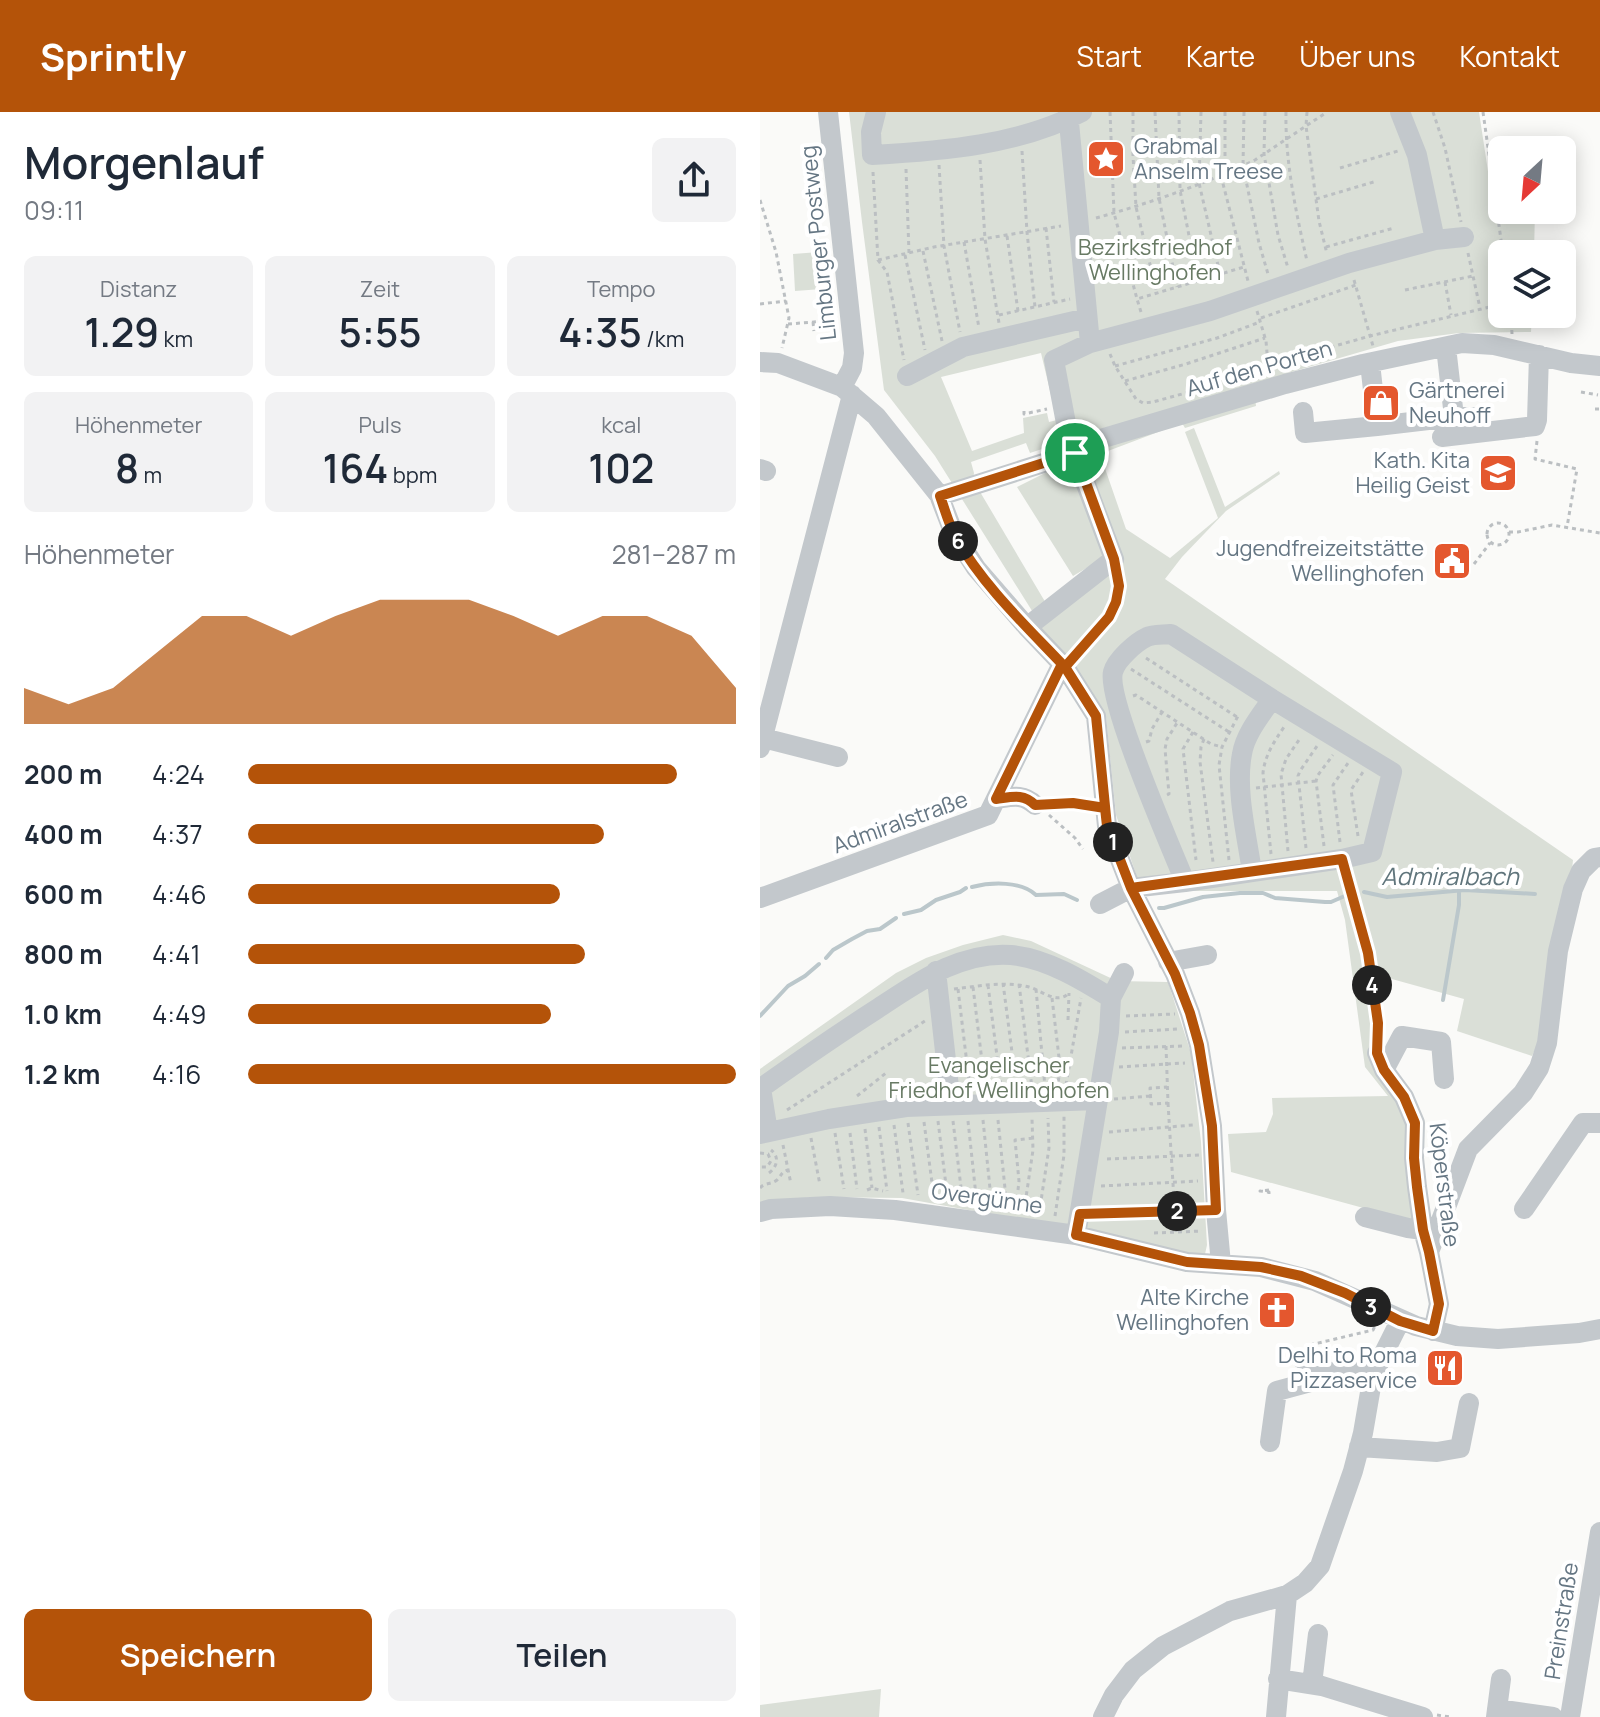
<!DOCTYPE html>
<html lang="de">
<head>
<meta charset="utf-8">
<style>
	:root { --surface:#fff; --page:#f2f2f3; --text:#1f2937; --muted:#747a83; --accent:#b45309 }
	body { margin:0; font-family:Manrope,sans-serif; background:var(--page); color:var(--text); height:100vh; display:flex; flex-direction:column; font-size:30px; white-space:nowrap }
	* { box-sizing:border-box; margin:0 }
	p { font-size:26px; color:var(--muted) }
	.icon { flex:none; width:44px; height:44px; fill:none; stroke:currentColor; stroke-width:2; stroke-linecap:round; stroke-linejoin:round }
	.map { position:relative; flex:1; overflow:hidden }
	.panel { display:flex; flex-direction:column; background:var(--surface); width:760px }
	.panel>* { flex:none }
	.needle { width:52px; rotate:206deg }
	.buttons { position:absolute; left:728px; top:24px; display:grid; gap:16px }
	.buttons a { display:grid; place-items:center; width:88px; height:88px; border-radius:12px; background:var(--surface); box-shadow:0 4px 20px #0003; font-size:40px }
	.pin { position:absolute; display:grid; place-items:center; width:68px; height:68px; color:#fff; margin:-34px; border:4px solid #fff; border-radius:50%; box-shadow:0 2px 8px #0007 }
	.km { position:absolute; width:40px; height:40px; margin:-20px; border-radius:50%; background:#222; color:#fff; font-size:22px; line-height:40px; text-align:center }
	.round { display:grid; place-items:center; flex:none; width:84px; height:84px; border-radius:12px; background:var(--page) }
	.summary { display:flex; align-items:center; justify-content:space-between; height:136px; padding:0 24px }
	h1 { font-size:44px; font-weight:600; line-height:60px }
	.metrics { display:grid; grid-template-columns:repeat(3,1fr); gap:12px; height:136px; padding:8px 24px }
	.metrics div { display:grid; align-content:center; border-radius:12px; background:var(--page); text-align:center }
	.metrics b { font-size:40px; font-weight:600 }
	.metrics small { font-size:22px; font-weight:400 }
	.metrics p { font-size:22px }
	.chart { height:224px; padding:16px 24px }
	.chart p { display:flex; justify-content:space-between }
	.chart svg { width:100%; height:144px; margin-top:8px; fill:var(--accent); opacity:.7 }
	.primary-button { display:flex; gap:16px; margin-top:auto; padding:16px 24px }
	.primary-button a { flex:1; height:92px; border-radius:12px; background:var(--accent); color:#fff; font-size:32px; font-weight:600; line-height:92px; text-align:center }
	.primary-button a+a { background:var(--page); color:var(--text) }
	ul { padding:0 24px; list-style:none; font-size:26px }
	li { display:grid; grid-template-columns:128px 96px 1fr; align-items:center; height:60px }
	li i { height:20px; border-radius:10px; background:var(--accent) }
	header { display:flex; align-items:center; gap:48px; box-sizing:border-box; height:112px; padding:0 40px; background:var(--accent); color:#fff }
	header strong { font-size:38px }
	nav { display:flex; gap:44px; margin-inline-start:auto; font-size:28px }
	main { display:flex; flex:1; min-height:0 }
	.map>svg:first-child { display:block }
	.green { fill:#dadfd7; fill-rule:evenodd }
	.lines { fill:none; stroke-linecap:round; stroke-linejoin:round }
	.stream { stroke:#bbc7cb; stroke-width:4 }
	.path { stroke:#bbbfc2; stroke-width:3; stroke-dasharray:4 4; stroke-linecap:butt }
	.minor { stroke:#c3c8cc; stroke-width:20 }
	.route-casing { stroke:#fff; stroke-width:16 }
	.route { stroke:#b45309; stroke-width:10 }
	.labels { text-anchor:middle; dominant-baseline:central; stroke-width:8; stroke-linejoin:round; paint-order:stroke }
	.poi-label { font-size:22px; fill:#657683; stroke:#fff; text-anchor:end }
	.street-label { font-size:22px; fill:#657683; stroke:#fff }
	.park-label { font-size:22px; fill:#687a64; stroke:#fff }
	.water-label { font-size:24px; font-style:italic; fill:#60757c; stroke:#fff }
</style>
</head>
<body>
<header>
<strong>Sprintly</strong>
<nav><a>Start</a><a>Karte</a><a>Über uns</a><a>Kontakt</a></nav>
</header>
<main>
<section class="panel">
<div class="summary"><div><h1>Morgenlauf</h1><p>09:11</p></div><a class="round"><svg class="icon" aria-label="share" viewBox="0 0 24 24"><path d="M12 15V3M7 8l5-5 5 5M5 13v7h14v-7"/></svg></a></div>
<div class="metrics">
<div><p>Distanz</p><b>1.29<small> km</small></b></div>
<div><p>Zeit</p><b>5:55</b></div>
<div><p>Tempo</p><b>4:35<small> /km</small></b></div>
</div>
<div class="metrics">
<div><p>Höhenmeter</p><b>8<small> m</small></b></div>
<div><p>Puls</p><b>164<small> bpm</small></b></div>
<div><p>kcal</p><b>102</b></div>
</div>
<div class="chart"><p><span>Höhenmeter</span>281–287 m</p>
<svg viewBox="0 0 160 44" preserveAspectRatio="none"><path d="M0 44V33L10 38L20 33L30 22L40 11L50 11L60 17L70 11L80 6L90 6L100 6L110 11L120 17L130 11L140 11L150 17L160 33V44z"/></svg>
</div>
<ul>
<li><b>200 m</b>4:24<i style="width:88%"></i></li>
<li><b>400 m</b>4:37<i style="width:73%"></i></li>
<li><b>600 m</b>4:46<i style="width:64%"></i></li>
<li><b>800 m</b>4:41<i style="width:69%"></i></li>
<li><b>1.0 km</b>4:49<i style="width:62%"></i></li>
<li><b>1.2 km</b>4:16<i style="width:100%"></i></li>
</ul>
<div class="primary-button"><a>Speichern</a><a>Teilen</a></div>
</section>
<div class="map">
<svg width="840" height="1605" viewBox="0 0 840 1605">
	<rect width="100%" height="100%" fill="#fafaf8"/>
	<path class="green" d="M89 0H719L729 66H742V98H775L774 142H742V202H772L771 220 699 221 638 229 528 261 529 276 495 285 496 294 425 316 422 311 340 342 366 417 410 446 458 406 425 320 434 316 465 395 519 359 520 362 466 399 422 445 405 467 813 748 809 786 785 917 772 944 697 919 704 887 621 864 625 961 652 1011 662 1112 471 1060 468 1022 506 1020 513 1002 512 986 628 984 605 955 585 808 577 779H391L378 768 356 703 346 605 278 513 347 444 313 464 257 375 309 349 300 331 270 341 266 331 211 350 214 361 213 368 287 493 274 502 175 344 124 278 102 110ZM281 241 297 308 289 310 287 301 263 306 264 321 212 339 181 265Z
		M59 140 62 177 35 179 33 142Z
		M243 823 271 829 357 869 408 870 431 941 441 1030 447 1133 445 1142 440 1145 318 1118 142 1086 53 1085 0 1092V957L136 861 166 846 203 833Z
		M121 1577 119 1605H0V1593Z"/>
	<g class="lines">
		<path class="stream" d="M212 775C232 770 261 769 276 783L304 782 317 788
			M604 780 627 785 705 778 775 782
			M399 796H404L443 785 480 781H503L515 786 565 790H571L587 783
			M144 802 161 798 176 788 200 780 206 776
			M66 846 73 838 92 827 107 819 120 817 136 806
			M683 888 699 793V779
			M0 904 28 874 45 864 59 852"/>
		<path class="path" d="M350 0 354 101 377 187
			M373 0V44L376 95 397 181
			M395 0 399 86 417 175
			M419 0 420 78 438 169
			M441 0 439 71 460 162
			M484 0 483 54 499 131 508 162
			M505 0 504 42 518 123 528 156
			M526 0C525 50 536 100 547 149
			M547 0 546 14 559 109 567 142
			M673 0 685 36 701 110
			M723 0 743 142
			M262 39 267 120 275 195
			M220 48 225 127 239 211
			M179 53 184 134 200 220
			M580 56 638 39
			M146 57 149 141
			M113 60 118 148 127 160 144 248
			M465 60V0
			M461 64 488 169
			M556 87 617 69
			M0 88 16 140 29 206 22 236
			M336 106C390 91 445 72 495 48L567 0
			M286 116 294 190
			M247 124 258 199
			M204 130 219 216
			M566 135 634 116
			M163 139 182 229
			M708 141 720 196
			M145 143 165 238
			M118 148 174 135 301 114
			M594 168 613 234
			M685 170 691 203
			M645 178 713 164
			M0 192 26 189
			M497 199 506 229 508 253
			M381 200 377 187 484 155
			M751 202 752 222
			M239 203 310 187
			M501 206 596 173
			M53 210 54 219
			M28 212 67 209
			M350 242 355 254 376 287 383 291 393 290 433 279 508 253 610 224 742 192
			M355 254 457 226 500 210
			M365 269 426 252 505 226
			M821 280 838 283
			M835 297H840
			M264 299V302L287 297
			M777 329 775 347 817 357 807 415
			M727 422a11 11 0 1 1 22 0a11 11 0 1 1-22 0Z
			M749 420H758L792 413 840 421
			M714 452 730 431
			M315 543C338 522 361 499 358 466
			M386 546 477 605
			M371 557 469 620
			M373 584 376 583 451 632 462 635
			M433 620 423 637 436 748
			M444 627 441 635 440 650 453 750
			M386 630 389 629 392 617 402 600
			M496 676 556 669
			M407 683 409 682 405 637 407 627 417 611
			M291 692 327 693
			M289 703 315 726 323 737
			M598 724 591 678 603 660
			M580 730 573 673 588 651
			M564 734 556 669 558 663 573 643
			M546 736 538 664 540 659 557 634
			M528 739 521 662 526 647 541 625
			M511 742 503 661C505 643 514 630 524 615
			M469 748 459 653 462 635 478 604
			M585 761C599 815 618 869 617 926
			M259 872 272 976
			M228 873 241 976
			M213 875 225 974
			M194 877C219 874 244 869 269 875 283 879 297 893 309 881
			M198 877 210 977
			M276 877 285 975
			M292 886 300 954 298 973
			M366 904 415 902
			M308 908 309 881
			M365 920 417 917
			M406 934 408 991 391 992 390 976 407 975
			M362 936 422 934
			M359 955 425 951
			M241 973 256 971 243 871
			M306 973 321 886
			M97 984 126 961
			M354 987 390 984
			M408 991 416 1120
			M27 998 165 909
			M223 1008 232 1096
			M238 1008 247 1096
			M178 1009 188 1089
			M193 1009 203 1092
			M208 1009 217 1093
			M164 1010 174 1086
			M148 1011 158 1083
			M134 1013 143 1081
			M119 1015 127 1079
			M105 1017 112 1076
			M349 1020 433 1013
			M75 1021 84 1077
			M90 1021 97 1077
			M51 1026 60 1073
			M23 1033 31 1072
			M0 1041 8 1042 11 1049 7 1055H0
			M347 1047 439 1043
			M9 1061C17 1055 20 1045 11 1038
			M341 1074 438 1069
			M0 1076C5 1070 11 1073 17 1068 22 1063 21 1060 28 1058
			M107 1078 112 1076 123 1079
			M258 1078 259 1069 255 1028 274 1026
			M509 1078 500 1079 509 1080V1082
			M264 1099 273 1038 272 1007
			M336 1101 440 1098
			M279 1102 289 1036 288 1006
			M295 1104 304 1043V1004
			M394 1121 442 1119
			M550 1233 613 1218 615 1214
			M677 1603 690 1605"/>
		<path class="minor" d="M68 0 94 241 92 256 82 275
			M116 0 111 20 112 43C182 39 260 33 322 0
			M308 0 330 231
			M640 0 657 43 675 128
			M686 235 694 305H720
			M0 250 18 251 82 275 116 304 179 383 194 422 216 456 267 515 305 555 336 604 347 714 371 776 415 862 430 901 439 933 452 1014 456 1098 461 1152
			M610 251 617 314 694 305
			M147 264 203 235 327 206
			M543 300 545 321 617 314
			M682 325 775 314 777 308 779 243
			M0 357 6 359
			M180 384 315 341 337 328 525 272 603 252 702 231 734 233 811 251 840 254
			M267 515 354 447 309 327 294 248 330 231 450 199 589 151 675 128 704 125
			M411 522 512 587 632 660 612 740 582 747 425 770C411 735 346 587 353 560 356 548 376 530 387 525 393 522 404 523 411 522Z
			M3 626 78 645
			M0 636 92 283
			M236 687C251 685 263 681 275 693
			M492 760C487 724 475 678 482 642 485 622 501 603 512 587
			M0 786 228 703 302 552
			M340 792 371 776 425 770
			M408 850 447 843
			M176 859 191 993
			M617 941 624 958 644 985 655 1011 654 1046 657 1075 663 1118 669 1140 679 1192 673 1219
			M624 958 642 924 681 930 684 967
			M8 1020 1 976C39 949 78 922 117 897 157 871 200 839 251 843 286 846 322 868 351 886
			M0 1022 69 1007 146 995 337 988
			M764 1097 823 1011H840
			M0 1100 11 1097 70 1094 135 1098 316 1123 427 1150 501 1155 555 1169 656 1214 697 1224 738 1227 819 1221 840 1217
			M605 1105 648 1116 663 1118
			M316 1123 349 920 351 886 364 861
			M669 1140 708 1037 763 981 779 956 787 931 798 839 813 777 821 759 834 746 840 745
			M542 1247 576 1263 616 1254
			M510 1330 517 1279 576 1263
			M599 1335 677 1340 700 1336 709 1291
			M518 1567 562 1574 663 1605
			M552 1572 558 1522
			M737 1597 793 1605
			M343 1605 354 1583 373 1558 403 1534 470 1499 527 1483 545 1471 560 1454 593 1359 603 1321 613 1263 640 1209
			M516 1605 527 1483
			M736 1605 741 1567
			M810 1605 840 1420"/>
	</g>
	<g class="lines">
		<defs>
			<path id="route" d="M315 341 354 447 359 474 356 490 349 505 305 555 336 604 347 714 371 776 415 862 430 901 439 933 452 1014 456 1098 320 1102 316 1123 427 1150 501 1155 541 1164 585 1181 640 1209 673 1219 679 1192 669 1140 663 1118 657 1075 654 1046 655 1011 644 985 624 958 617 941 618 911 608 841 582 747 371 776 347 714 345 696 313 691 275 693C263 681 252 685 236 687L302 552C264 512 223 473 196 426 189 413 185 398 180 384L315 341"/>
		</defs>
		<use href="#route" class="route-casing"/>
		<use href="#route" class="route"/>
	</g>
	<defs>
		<symbol id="sight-square" viewBox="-11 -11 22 22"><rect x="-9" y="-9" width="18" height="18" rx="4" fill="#e4572e" stroke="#fff"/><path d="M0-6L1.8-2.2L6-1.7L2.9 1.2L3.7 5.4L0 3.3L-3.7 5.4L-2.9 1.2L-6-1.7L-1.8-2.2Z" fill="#fff"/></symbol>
		<symbol id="shop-square" viewBox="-11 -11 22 22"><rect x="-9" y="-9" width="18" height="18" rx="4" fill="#e4572e" stroke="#fff"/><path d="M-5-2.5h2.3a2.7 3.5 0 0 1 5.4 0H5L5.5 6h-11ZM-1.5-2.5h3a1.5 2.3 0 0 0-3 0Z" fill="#fff"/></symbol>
		<symbol id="school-square" viewBox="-11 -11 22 22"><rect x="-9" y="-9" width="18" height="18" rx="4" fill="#e4572e" stroke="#fff"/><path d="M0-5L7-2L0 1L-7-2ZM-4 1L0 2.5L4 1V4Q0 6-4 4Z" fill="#fff"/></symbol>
		<symbol id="civic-square" viewBox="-11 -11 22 22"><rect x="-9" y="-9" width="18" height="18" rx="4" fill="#e4572e" stroke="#fff"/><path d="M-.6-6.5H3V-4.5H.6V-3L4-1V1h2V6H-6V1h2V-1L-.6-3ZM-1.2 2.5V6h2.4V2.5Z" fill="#fff"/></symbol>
		<symbol id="church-square" viewBox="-11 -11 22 22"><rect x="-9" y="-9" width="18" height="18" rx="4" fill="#e4572e" stroke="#fff"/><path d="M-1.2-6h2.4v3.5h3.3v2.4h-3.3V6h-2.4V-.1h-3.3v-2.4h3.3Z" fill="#fff"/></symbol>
		<symbol id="restaurant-square" viewBox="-11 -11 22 22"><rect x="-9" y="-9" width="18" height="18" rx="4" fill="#e4572e" stroke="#fff"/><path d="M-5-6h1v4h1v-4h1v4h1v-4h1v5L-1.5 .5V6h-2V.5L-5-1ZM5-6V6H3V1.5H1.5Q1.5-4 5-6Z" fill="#fff"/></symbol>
	</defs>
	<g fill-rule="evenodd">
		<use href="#sight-square" x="324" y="25" width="44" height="44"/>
		<use href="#shop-square" x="599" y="269" width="44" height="44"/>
		<use href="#school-square" x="716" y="339" width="44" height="44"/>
		<use href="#civic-square" x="670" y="427" width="44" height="44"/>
		<use href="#church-square" x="495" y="1176" width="44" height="44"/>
		<use href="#restaurant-square" x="663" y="1234" width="44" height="44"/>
	</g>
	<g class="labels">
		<g class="poi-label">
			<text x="374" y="34" text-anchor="start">Grabmal<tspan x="374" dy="25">Anselm Treese</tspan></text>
			<text x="649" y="278" text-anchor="start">Gärtnerei<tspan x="649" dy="25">Neuhoff</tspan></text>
			<text x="710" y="348">Kath. Kita<tspan x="710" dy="25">Heilig Geist</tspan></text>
			<text x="664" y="436">Jugendfreizeitstätte<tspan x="664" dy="25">Wellinghofen</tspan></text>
			<text x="489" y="1185">Alte Kirche<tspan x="489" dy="25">Wellinghofen</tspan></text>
			<text x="657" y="1243">Delhi to Roma<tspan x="657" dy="25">Pizzaservice</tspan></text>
		</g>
		<g class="street-label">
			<text transform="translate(58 131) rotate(-96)">Limburger Postweg</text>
			<text transform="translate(499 256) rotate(-16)">Auf den Porten</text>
			<text transform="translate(140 710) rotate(-20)">Admiralstraße</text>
			<text transform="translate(685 1073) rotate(83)">Köperstraße</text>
			<text transform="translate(227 1086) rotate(8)">Overgünne</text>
			<text transform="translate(801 1509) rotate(-81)">Preinstraße</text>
		</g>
		<g class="park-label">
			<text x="395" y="135">Bezirksfriedhof<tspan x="395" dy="25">Wellinghofen</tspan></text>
			<text x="239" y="953">Evangelischer<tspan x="239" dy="25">Friedhof Wellinghofen</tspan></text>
		</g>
		<g class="water-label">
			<text x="690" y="763">Admiralbach</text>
		</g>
	</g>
</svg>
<div class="buttons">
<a><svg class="needle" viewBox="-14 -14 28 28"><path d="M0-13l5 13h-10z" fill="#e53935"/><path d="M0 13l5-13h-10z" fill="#747a83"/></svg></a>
<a><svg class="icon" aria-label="layers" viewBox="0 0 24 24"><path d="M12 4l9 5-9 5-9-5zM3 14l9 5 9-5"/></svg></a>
</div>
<div class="pin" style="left:315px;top:341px;background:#1e9e55"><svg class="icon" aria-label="arrive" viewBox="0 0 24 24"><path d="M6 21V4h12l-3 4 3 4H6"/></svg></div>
<b class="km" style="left:353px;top:730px">1</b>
<b class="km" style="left:417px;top:1099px">2</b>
<b class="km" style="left:611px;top:1195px">3</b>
<b class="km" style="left:612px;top:873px">4</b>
<b class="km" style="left:198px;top:429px">6</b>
</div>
</main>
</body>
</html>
